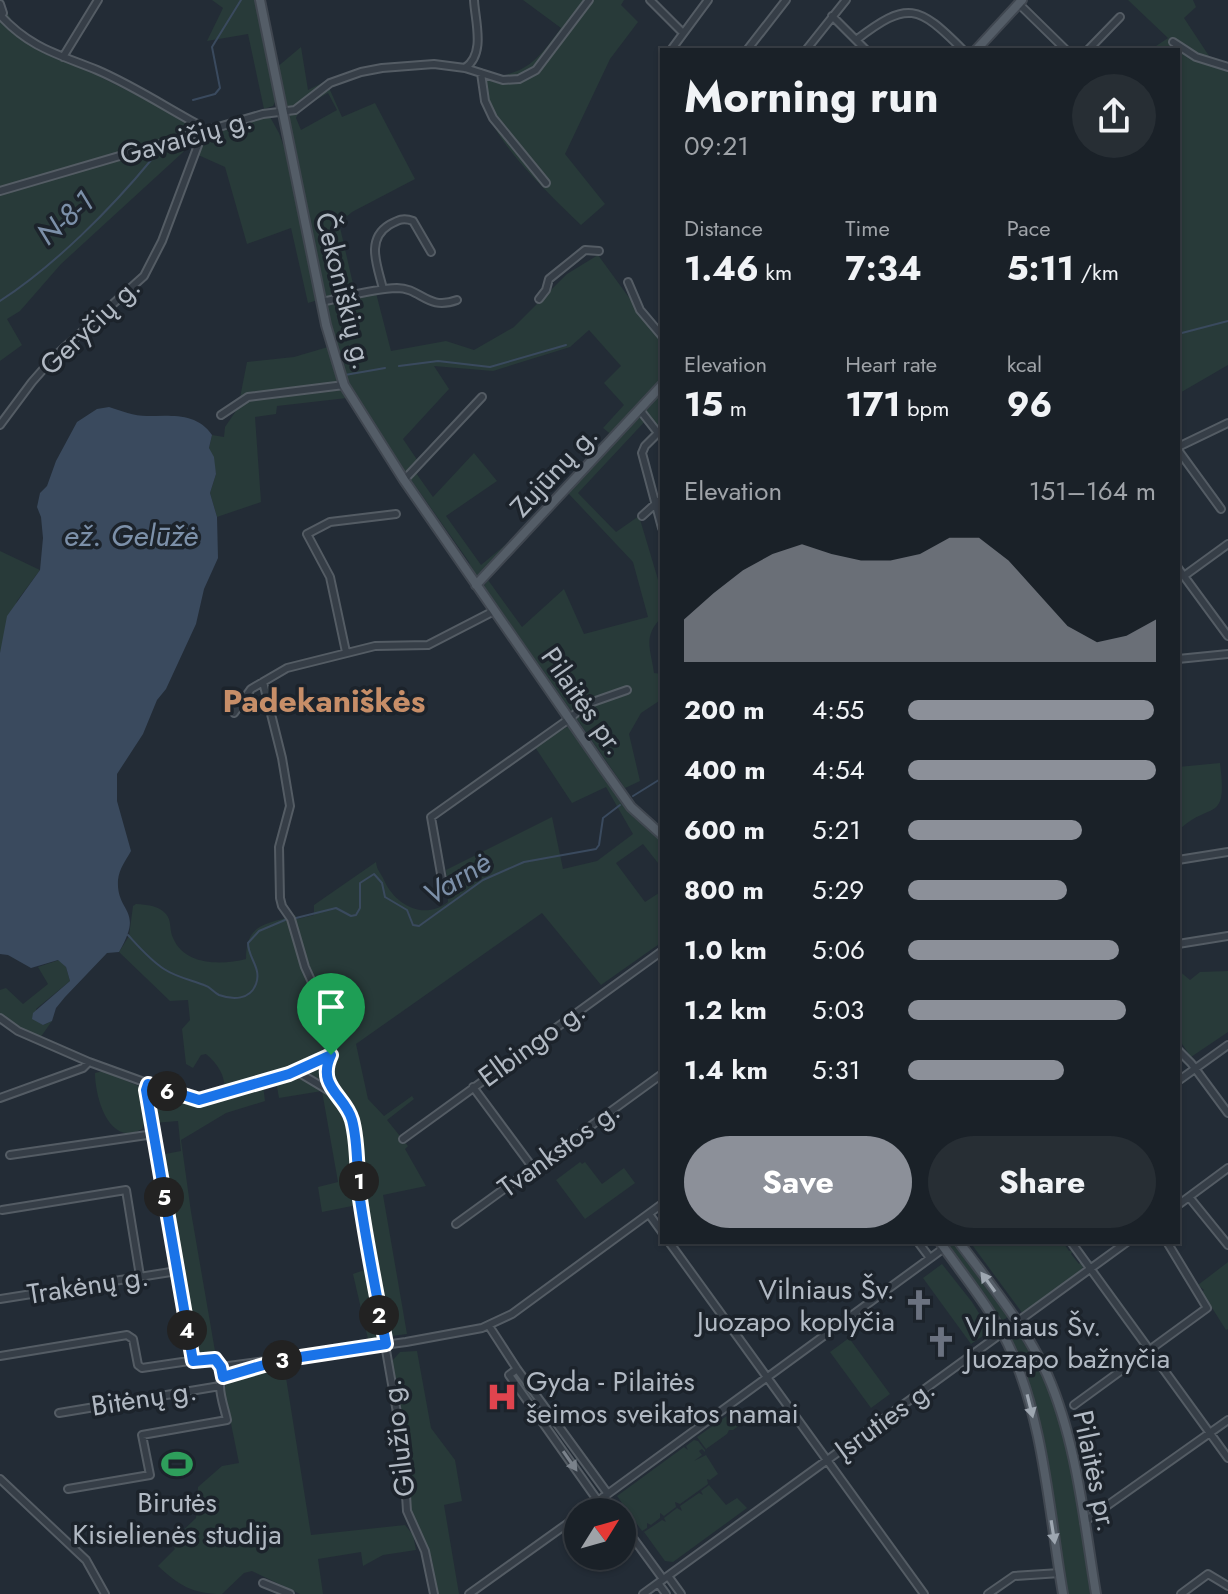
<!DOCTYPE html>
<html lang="en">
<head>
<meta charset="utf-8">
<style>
	:root { --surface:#1a2128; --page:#272e34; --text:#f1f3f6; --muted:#9fa3a8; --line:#383e45; --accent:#8c9099 }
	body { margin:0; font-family:Jost,sans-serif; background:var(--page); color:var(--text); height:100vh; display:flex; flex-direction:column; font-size:30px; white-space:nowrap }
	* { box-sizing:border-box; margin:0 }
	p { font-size:26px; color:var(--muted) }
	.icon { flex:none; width:44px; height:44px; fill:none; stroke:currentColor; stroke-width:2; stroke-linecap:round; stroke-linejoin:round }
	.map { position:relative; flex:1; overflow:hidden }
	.panel { position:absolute; left:660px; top:48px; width:520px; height:1196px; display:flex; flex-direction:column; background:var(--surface); border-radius:0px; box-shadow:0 2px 6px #0004,0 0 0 2px var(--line) }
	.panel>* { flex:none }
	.needle { width:52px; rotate:53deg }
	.fabs { position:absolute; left:564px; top:1498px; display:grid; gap:16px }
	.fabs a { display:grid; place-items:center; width:72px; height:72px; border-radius:50%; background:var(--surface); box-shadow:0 2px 6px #0004,0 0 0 2px var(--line); font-size:40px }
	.pin { position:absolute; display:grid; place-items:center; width:68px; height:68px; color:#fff; margin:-82px -34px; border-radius:50% 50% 50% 0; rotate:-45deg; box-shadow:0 0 8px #0007 }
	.pin .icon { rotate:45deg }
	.km { position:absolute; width:40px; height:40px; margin:-20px; border-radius:50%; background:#222; color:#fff; font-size:22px; line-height:40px; text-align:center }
	.round { display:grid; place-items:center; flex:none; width:84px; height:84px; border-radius:42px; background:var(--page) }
	.headline { display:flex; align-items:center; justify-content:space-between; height:136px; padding:0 24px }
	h1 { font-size:44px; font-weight:700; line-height:60px }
	.figures { display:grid; grid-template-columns:repeat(3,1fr); gap:12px; height:136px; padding:8px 24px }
	.figures div { display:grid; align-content:center }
	.figures b { font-size:34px; font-weight:700 }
	.figures small { font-size:22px; font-weight:400 }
	.figures p { font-size:22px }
	.chart { height:224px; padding:16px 24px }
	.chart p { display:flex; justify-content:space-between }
	.chart svg { width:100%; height:144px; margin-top:8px; fill:var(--accent); opacity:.7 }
	.primary-button { display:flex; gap:16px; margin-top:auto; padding:16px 24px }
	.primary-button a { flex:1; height:92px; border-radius:48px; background:var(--accent); color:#fff; font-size:32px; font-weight:700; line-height:92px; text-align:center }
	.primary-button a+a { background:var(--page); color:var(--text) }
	ul { padding:0 24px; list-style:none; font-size:26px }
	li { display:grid; grid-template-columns:128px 96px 1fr; align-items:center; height:60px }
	li i { height:20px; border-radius:10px; background:var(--accent) }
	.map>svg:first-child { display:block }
	.green { fill:#283a39; fill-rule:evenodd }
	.water { fill:#3a4a5e }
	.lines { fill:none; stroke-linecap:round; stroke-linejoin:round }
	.stream { stroke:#3a4a5e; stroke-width:2 }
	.minor-casing { stroke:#545c64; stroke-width:10 }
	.major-casing { stroke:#404750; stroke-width:12 }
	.minor { stroke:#363e47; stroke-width:6 }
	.major { stroke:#545d67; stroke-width:8 }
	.oneway { fill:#9ea7b1 }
	.oneway2 { fill:#7a828b }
	.route-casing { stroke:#fff; stroke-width:16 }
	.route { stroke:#1a73e8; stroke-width:10 }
	.labels { text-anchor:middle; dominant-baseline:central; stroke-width:7; stroke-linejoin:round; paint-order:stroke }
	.street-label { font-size:28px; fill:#b1b9c3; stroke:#1c232b }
	.poi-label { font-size:28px; fill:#b1b9c3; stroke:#1c232b; text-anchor:start }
	.water-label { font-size:30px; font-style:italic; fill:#7c90a9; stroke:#1c232b }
	.quarter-label { font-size:32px; font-weight:bold; fill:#c78e68; stroke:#1c232b }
</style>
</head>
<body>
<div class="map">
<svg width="1228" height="1594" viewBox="0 0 1228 1594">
	<rect width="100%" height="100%" fill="#232c36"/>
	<path class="green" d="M0 0 16 28 32 42 197 126 198 130 0 187Z
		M212 0H258L276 100 273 106 264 109 248 34 207 41 223 8Z
		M523 0H624L621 5 638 22 610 59 565 154 605 204 581 225C553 198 508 155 491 121 484 107 483 94 484 79 528 73 536 62 561 28Z
		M1128 0H1193L1196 7 1184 18 1215 65 1228 70V365L1178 394V50H1150L1168 38Z
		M301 47 308 90 326 81 342 117 375 103 415 179 352 212 339 223 356 297 376 293 391 351 446 341 474 350 514 327 567 274 598 255 649 325 662 337V382L613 436 603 428 624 405 604 383 621 366 589 330 570 347 493 371 434 366 449 389 403 439 422 467 416 473 433 497 474 453 497 481 446 516 481 565 515 537 514 542 479 576 473 573 469 562 369 420 343 375 326 309 276 68ZM328 93 337 110 301 130 296 118 300 109Z
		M265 117H270L279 133 286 153 318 300 308 303 291 228 247 244 225 167 196 154 209 133Z
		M194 137 193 143 61 264 20 311 7 319 22 345 0 361V195Z
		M328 347 334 371 347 398 277 406 276 414 255 417 261 502 217 517 210 493 216 474 209 448 212 435 224 437 225 427 238 408 247 362 294 357Z
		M657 396 662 401V436L649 417 578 493 616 532 639 516 662 593V617C642 637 651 649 654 673L662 674V699L641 713 629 734 640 781 625 788 484 586 488 580 522 627 564 589 584 634 648 617 633 562 568 493Z
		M0 551 40 570 17 601 0 653Z
		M567 727 572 728 649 828 662 839V868L643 844 616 863 645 902 662 891V942L601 985 542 913 356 1044 368 1099 384 1116 412 1096 414 1099 387 1120 408 1146 405 1149 426 1186 383 1195 407 1334 368 1339 353 1274 370 1268 357 1205 322 1212 318 1187 338 1182 322 1091 279 1098 276 1081 263 1085 265 1101 226 1113 181 1140 191 1212 216 1357 211 1355 194 1357 160 1155 181 1151 178 1121 154 1123 149 1092 153 1088C181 1100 193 1105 224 1099 227 1079 221 1067 206 1054L201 1055 193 1068 186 1064 182 1029 190 1020 188 1000 170 1001 119 952 129 936 133 906 136 904C147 905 158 905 166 914 172 921 169 930 173 938 185 966 222 965 246 959 246 922 267 925 295 915L297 919 314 915V905L376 862C377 871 381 873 384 880 395 905 424 921 448 902L446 870 552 817 563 869 597 861 633 834 606 787 572 803 535 747Z
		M1220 763C1228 826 1210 799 1178 831V767Z
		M59 960 66 967 70 981 36 1009 43 1025 52 1021 40 1038 18 1028 0 1015V990L6 988 23 1004 48 984 38 967Z
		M1178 970 1190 980 1200 972 1228 971V1032L1191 1057 1178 1038Z
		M103 1071 141 1087 147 1118 142 1129C109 1148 95 1097 95 1073Z
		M580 1162 582 1164 585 1162 602 1184 624 1168 635 1183 585 1219 556 1180Z
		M944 1242H955L1009 1316 1002 1321 985 1294Z
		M970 1242H1063L1069 1251 1073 1250 1071 1254 1079 1264 1081 1262 1083 1268 1023 1314Z
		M1228 1262V1329L1226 1330 1202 1292 1204 1290 1198 1285Z
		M942 1264 972 1302 990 1331 971 1344 923 1278Z
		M1019 1335C1027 1349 1037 1363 1044 1377 1076 1440 1080 1525 1090 1594H1066L1036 1418 1010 1341Z
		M849 1338 890 1394 871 1408 830 1352Z
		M417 1351 431 1428 455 1460 462 1501 444 1505 459 1594H438L432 1560 411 1512 407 1456 392 1361 400 1352Z
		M284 1365 311 1535 405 1525 413 1535 416 1550 383 1555 363 1566 361 1552 318 1559 323 1594H300L252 1571 244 1573 222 1594C192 1594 179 1585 158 1566L175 1549 171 1542 196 1518 198 1487 222 1466 239 1463 224 1389 227 1383Z
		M738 1408 747 1420 733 1430H729L727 1434 706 1449 697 1437Z
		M694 1440 698 1441 705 1450V1452L702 1449 699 1451 702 1455 694 1461 706 1455 718 1474 710 1480 707 1479 708 1484 680 1504 675 1502 676 1507 664 1516 660 1513V1518L651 1525 647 1523V1528L642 1531 617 1496 684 1447 688 1450 686 1446Z
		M709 1485 726 1505 737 1498 747 1508 673 1562 665 1561 644 1532 662 1520 666 1522 664 1518 677 1508 682 1511 680 1506 699 1493 703 1495 701 1491Z"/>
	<path class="water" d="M109 407C121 411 134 416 147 416 169 416 197 412 212 435L209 448 214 457 216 474 210 493 217 517 218 558 204 589 196 624 166 689 157 700 143 734 117 774V801L131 851C126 860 119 869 118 880 116 914 145 908 119 952L107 953 65 997 56 1008 52 1021 43 1025 32 1019 33 1013 70 981 66 967 58 960 31 968 8 955 0 954V653L7 616 40 570 43 538 41 517 37 507 40 493 47 486 56 461 77 422 97 409Z"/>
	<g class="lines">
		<path class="stream" d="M193 100 215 94 220 88 212 47 241 0
			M0 301C54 266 111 209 152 159
			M1178 334 1228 321
			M399 366 438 361 490 367 566 345
			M345 375 385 368
			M633 796 662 778
			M296 918 336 908 351 916 356 915 360 908V883L374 874 382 883 385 897 407 910 413 925 419 926 483 880 524 862 596 849 599 845 603 818 620 805
			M128 935C139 947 150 960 164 969 176 977 191 980 204 985 211 987 213 992 219 995 233 1000 250 1000 256 984 262 968 248 958 248 943L259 931 285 920"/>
		<defs>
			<path id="minor" d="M650 0 683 33
				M0 4 3 13 1 16
				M1019 4 1066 50
				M0 15C30 48 58 54 97 70 132 85 164 106 197 124L203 132
				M832 16 866 50
				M856 40C908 0 918 5 963 50
				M1173 42 1196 57 1228 67
				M671 50 708 0
				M747 50 786 0
				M806 50 846 0
				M1088 50 1120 17
				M63 57 98 0
				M465 68C486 54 475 21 474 0
				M481 73 485 101 493 118 546 183
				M0 191 263 114 295 110 330 83 361 72 382 68 434 64 465 68 503 80 519 79 536 70 589 0
				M628 282 640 310 662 336
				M383 289C378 267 365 240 389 225 398 220 403 217 413 221L431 252
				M539 299 546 290 549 279 585 250 599 251
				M321 302C346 297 371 289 397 288 421 288 427 311 457 300
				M640 410 658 433 645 446 642 453 662 528
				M221 415 248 397 344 385
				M0 425 32 382 54 357 144 276 162 241 203 132
				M1178 447 1228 423
				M1178 450 1221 509
				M404 480 482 397
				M642 516 662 498
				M1178 568 1228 636
				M1184 576 1228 544
				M346 652 330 577 307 534 330 522 396 514
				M1178 659 1228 654
				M263 682 282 758 290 806 279 847 280 898 282 906 291 919 305 967 332 1026 335 1040 327 1064 329 1083 332 1092 349 1113 353 1121 367 1242 403 1447 407 1511 425 1551 434 1594
				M234 713 251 689 287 668 375 646 428 645 494 611
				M1178 860 1228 852
				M444 891 431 817 569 719 587 704 627 690
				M1178 944 1228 936
				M0 1018 18 1031 89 1062 191 1099H204L289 1074 331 1055
				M1178 1050 1191 1063 1228 1113
				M296 1071 331 1092
				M1178 1081 1228 1045
				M148 1084 146 1090 193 1361
				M473 1087 533 1168
				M0 1098 83 1068 89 1062
				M403 1139 662 951
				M10 1155 154 1134
				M1189 1197 1228 1245
				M1178 1205 1228 1168
				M2 1210 126 1190 140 1276
				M649 1214 662 1232
				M456 1224 662 1074
				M669 1242 924 1594
				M918 1242 930 1258
				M1071 1242 1228 1458
				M0 1299 177 1271
				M489 1326 517 1369 608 1494
				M0 1356 127 1335 133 1339 138 1365 142 1368 209 1358C225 1364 221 1373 220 1386 220 1397 225 1410 227 1420L142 1435 150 1475 68 1489
				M221 1367 406 1342 482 1328 512 1314 662 1204
				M517 1369 509 1375 598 1501
				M223 1377 281 1360
				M1074 1405 1207 1308 1167 1242
				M59 1413 220 1386
				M0 1479 86 1560 105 1594
				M603 1497 614 1512
				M583 1512 944 1248
				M1084 1522 1228 1420
				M622 1523 663 1579
				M668 1576 681 1594
				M263 1583 290 1594
				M658 1583 666 1594
				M469 1594 578 1516
				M643 1594 1127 1242
				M988 1594 1014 1576 1060 1573
				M1181 1594 1208 1574 1228 1586"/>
			<path id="major" d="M260 0 326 325 344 385 404 480 604 769 631 807 662 835
				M976 50 1022 0
				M476 585 662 385
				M940 1242C963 1275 990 1307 1008 1344 1044 1419 1049 1513 1063 1594
				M959 1242C990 1284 1025 1326 1047 1374 1077 1442 1084 1521 1096 1594"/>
		</defs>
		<use href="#minor" class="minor-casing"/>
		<use href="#major" class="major-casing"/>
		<use href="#minor" class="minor"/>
		<use href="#major" class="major"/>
	</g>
	<defs><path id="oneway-solid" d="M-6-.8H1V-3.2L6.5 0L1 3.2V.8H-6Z" transform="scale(2)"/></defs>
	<g class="oneway">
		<use href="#oneway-solid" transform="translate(988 1282) rotate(-126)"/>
		<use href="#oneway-solid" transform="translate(1030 1406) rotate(76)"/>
		<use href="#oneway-solid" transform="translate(1053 1532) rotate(81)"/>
	</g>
	<use class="oneway2" href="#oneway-solid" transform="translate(570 1461) rotate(55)"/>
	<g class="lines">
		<defs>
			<path id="route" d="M331 1055C316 1087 345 1095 352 1120 359 1146 356 1173 360 1199 367 1248 377 1296 386 1344L281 1360 223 1377 221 1367 215 1359 193 1361 146 1090 148 1084 199 1100 289 1074Z"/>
		</defs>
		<use href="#route" class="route-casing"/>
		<use href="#route" class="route"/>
	</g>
	<defs>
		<symbol id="church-bare" viewBox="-9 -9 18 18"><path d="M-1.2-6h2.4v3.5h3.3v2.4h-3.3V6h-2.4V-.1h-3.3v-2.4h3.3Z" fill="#6b7280" stroke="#1c232b" stroke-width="2.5" paint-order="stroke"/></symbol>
		<symbol id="hospital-bare" viewBox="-9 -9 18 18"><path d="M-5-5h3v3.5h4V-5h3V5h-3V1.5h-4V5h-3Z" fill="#e0444e" stroke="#1c232b" stroke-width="2.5" paint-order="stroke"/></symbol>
		<symbol id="stadium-bare" viewBox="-9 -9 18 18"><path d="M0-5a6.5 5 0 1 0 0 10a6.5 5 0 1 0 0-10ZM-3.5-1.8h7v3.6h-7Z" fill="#2e9e5b" stroke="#1c232b" stroke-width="2.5" paint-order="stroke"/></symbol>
	</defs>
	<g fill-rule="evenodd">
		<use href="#church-bare" x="897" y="1283" width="44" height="44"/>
		<use href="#church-bare" x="919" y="1320" width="44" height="44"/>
		<use href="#hospital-bare" x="480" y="1375" width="44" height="44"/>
		<use href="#stadium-bare" x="155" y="1442" width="44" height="44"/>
	</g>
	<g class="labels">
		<g class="street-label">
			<text transform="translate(186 137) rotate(-16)">Gavaičių g.</text>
			<text transform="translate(344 291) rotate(76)">Čekoniškių g.</text>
			<text transform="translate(90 326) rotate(-44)">Geryčių g.</text>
			<text transform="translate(554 471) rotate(-47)">Zujūnų g.</text>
			<text transform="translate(583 701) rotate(55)">Pilaitės pr.</text>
			<text transform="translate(532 1044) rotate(-36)">Elbingo g.</text>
			<text transform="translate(559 1149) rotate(-36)">Tvankstos g.</text>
			<text transform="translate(88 1285) rotate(-9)">Trakėnų g.</text>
			<text transform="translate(144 1398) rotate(-9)">Bitėnų g.</text>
			<text transform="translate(885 1419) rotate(-36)">Įsruties g.</text>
			<text transform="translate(398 1438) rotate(-97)">Gilužio g.</text>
			<text transform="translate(1095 1471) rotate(78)">Pilaitės pr.</text>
		</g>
		<g class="poi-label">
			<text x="895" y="1289" text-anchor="end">Vilniaus Šv.<tspan x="895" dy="32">Juozapo koplyčia</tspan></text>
			<text x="965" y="1326">Vilniaus Šv.<tspan x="965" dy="32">Juozapo bažnyčia</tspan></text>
			<text x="526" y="1381">Gyda - Pilaitės<tspan x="526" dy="32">šeimos sveikatos namai</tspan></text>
			<text x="177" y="1502" text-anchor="middle">Birutės<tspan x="177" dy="32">Kisielienės studija</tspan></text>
		</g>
		<g class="water-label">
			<text transform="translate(65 218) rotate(-41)">N-8-1</text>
			<text x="131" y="535">ež. Gelūžė</text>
			<text transform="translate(457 878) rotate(-32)">Varnė</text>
		</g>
		<g class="quarter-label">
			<text x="324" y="701">Padekaniškės</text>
		</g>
	</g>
</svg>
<div class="fabs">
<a><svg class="needle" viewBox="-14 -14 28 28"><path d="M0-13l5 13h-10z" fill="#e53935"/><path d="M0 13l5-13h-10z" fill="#9fa3a8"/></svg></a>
</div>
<div class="pin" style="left:331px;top:1055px;background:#1e9e55"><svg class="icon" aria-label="arrive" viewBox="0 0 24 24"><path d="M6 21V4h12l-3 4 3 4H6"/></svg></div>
<b class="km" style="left:359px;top:1181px">1</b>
<b class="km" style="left:379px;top:1315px">2</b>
<b class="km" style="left:282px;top:1360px">3</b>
<b class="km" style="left:187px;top:1330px">4</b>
<b class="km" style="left:164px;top:1197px">5</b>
<b class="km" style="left:167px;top:1091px">6</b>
<section class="panel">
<div class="headline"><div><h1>Morning run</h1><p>09:21</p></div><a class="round"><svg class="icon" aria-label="share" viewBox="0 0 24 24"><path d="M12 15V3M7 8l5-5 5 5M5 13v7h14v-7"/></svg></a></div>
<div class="figures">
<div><p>Distance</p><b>1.46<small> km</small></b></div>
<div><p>Time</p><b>7:34</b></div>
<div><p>Pace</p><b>5:11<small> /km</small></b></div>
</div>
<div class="figures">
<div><p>Elevation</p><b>15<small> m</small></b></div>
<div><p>Heart rate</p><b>171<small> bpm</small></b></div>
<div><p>kcal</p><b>96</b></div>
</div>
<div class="chart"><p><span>Elevation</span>151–164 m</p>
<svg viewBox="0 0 160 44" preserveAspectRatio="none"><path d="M0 44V31L10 23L20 16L30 11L40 8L50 11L60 13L70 13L80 11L90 6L100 6L110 13L120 23L130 33L140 38L150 36L160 31V44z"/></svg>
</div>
<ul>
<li><b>200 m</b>4:55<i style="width:99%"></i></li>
<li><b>400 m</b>4:54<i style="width:100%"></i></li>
<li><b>600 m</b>5:21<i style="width:70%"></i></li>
<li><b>800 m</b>5:29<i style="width:64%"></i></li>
<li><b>1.0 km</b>5:06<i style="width:85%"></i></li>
<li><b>1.2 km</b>5:03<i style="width:88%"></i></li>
<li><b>1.4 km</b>5:31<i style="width:63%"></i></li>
</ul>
<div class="primary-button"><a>Save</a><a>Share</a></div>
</section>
</div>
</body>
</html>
